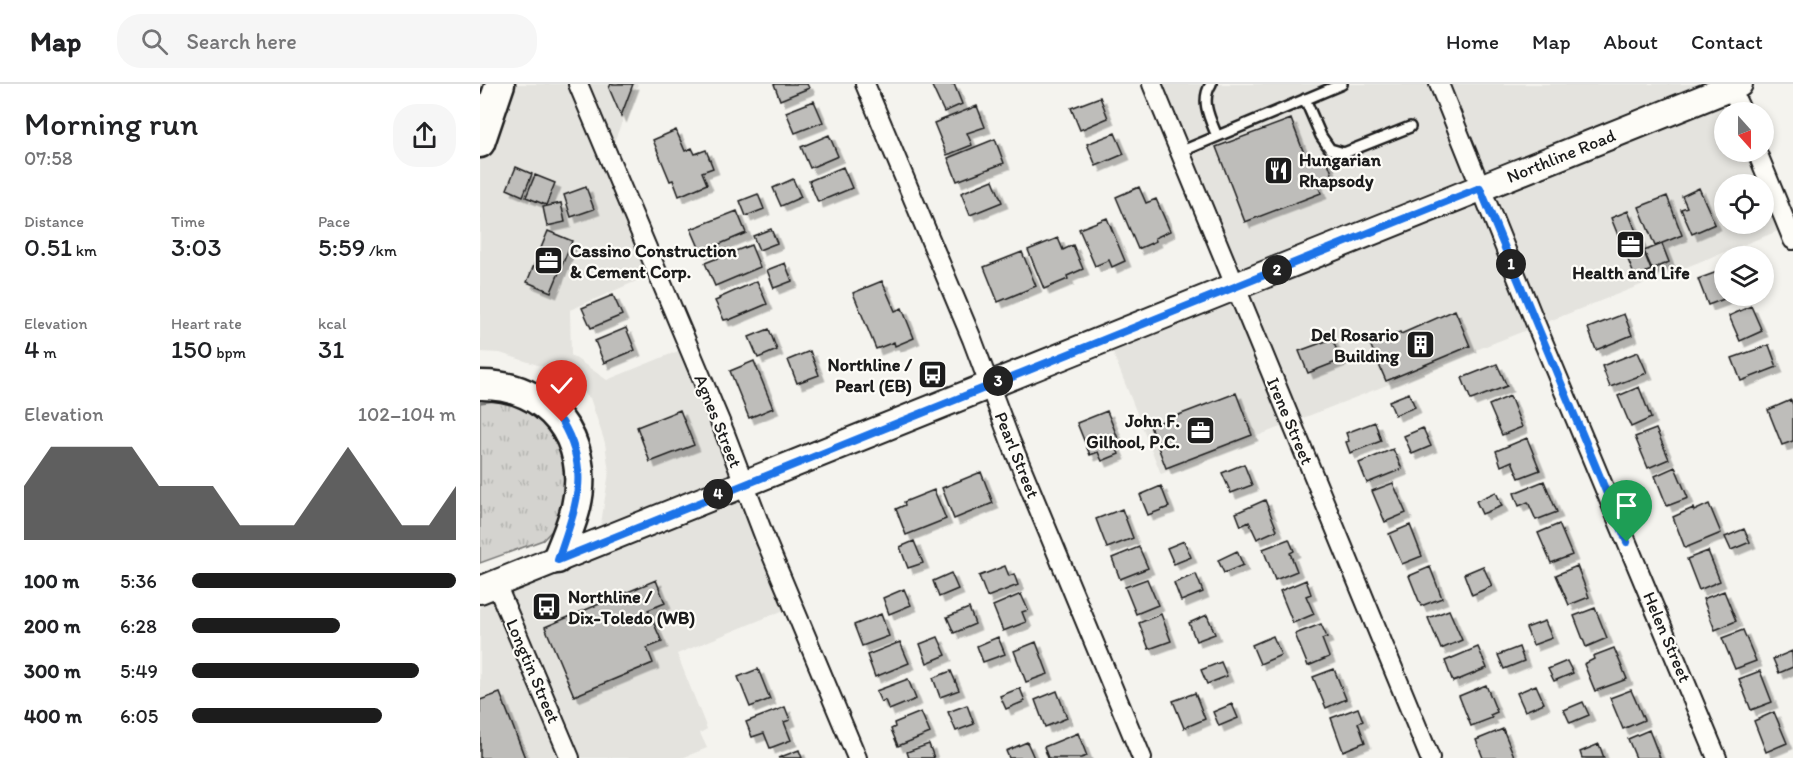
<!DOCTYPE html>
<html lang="en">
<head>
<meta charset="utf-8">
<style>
	:root { --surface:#fff; --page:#f6f6f6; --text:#202124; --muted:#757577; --line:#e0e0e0; --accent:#1c1c1c }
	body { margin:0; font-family:Itim,sans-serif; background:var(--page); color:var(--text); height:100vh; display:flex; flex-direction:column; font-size:22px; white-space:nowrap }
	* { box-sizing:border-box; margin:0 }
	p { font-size:20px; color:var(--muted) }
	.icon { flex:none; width:33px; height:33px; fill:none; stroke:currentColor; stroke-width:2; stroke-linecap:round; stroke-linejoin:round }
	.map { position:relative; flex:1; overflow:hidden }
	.sheet { display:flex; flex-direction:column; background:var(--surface); width:480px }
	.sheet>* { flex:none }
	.needle { width:39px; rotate:159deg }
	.controls { position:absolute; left:1234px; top:18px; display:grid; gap:12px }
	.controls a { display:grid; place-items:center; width:60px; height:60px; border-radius:50%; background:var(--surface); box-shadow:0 3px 9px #0003; font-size:30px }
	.pin { position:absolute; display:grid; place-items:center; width:51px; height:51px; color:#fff; margin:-62px -26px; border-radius:50% 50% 50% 0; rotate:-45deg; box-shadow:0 0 6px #0007 }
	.pin .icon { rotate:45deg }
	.km { position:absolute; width:30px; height:30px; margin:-15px; border-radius:50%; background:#222; color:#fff; font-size:16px; line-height:30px; text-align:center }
	.round { display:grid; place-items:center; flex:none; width:63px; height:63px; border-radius:24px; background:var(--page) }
	.head { display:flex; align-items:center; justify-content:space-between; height:102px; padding:0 24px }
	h1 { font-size:33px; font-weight:600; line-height:45px }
	.stats { display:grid; grid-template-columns:repeat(3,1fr); gap:9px; height:102px; padding:6px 24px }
	.stats div { display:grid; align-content:center }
	.stats b { font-size:26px; font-weight:600 }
	.stats small { font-size:16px; font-weight:400 }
	.stats p { font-size:16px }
	.chart { height:168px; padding:12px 24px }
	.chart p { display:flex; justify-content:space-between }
	.chart svg { width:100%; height:108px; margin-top:6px; fill:var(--accent); opacity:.7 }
	ul { padding:0 24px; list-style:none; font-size:20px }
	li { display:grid; grid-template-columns:96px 72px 1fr; align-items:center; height:45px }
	li i { height:15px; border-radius:8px; background:var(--accent) }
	header { display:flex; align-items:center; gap:36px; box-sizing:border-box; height:84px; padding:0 30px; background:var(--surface); border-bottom:2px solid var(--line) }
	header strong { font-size:28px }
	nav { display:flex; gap:33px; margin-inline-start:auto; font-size:21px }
	.search { width:420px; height:54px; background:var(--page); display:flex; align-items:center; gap:15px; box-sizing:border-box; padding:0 21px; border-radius:24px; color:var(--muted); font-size:22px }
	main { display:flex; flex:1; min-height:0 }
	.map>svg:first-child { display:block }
	.built { fill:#e4e3de; fill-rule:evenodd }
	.grass { fill:url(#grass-tufts); stroke:#787876; stroke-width:1.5 }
	.building { fill:#bebdba; stroke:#1c1c1c; stroke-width:1.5; filter:url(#shadow) }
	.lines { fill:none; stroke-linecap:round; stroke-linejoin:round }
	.service-casing { stroke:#1c1c1c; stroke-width:14 }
	.minor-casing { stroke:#1c1c1c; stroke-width:22 }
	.secondary-casing { stroke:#1c1c1c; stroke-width:30 }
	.primary-casing { stroke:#1c1c1c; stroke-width:33 }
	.service { stroke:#fdfcf7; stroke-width:9 }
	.minor { stroke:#fdfcf7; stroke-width:18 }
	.secondary { stroke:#fdfcf7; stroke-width:26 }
	.primary { stroke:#fdfcf7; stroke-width:28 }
	.route-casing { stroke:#fff; stroke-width:12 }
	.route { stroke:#1a73e8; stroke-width:8 }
	.labels { text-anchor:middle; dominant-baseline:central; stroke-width:4.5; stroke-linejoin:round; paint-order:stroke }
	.street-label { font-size:18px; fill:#1c1c1c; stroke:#fdfcf7 }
	.poi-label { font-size:18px; font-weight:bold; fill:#1c1c1c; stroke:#fdfcf7; text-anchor:start }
</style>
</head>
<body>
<header>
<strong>Map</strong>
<div class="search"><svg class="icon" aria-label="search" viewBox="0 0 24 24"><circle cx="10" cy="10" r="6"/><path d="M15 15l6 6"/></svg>Search here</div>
<nav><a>Home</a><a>Map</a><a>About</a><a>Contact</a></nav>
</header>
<main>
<section class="sheet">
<div class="head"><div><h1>Morning run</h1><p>07:58</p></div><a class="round"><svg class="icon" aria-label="share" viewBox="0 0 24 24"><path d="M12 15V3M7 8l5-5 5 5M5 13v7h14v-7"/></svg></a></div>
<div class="stats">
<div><p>Distance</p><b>0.51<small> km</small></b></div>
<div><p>Time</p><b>3:03</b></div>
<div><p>Pace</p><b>5:59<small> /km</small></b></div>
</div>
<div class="stats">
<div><p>Elevation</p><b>4<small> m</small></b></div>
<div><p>Heart rate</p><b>150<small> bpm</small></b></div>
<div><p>kcal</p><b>31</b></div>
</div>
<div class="chart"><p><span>Elevation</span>102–104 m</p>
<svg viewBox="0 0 160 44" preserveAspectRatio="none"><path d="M0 44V22L10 6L20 6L30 6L40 6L50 22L60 22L70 22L80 38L90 38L100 38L110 22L120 6L130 22L140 38L150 38L160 22V44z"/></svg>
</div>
<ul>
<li><b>100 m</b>5:36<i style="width:100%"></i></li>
<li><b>200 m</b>6:28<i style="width:56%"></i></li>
<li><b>300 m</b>5:49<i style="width:86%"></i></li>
<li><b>400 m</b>6:05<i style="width:72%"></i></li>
</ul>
</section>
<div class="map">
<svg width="1313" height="674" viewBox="0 0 1313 674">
	<defs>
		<pattern id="grass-tufts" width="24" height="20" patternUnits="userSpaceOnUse" patternTransform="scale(1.5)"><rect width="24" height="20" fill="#d4d3cf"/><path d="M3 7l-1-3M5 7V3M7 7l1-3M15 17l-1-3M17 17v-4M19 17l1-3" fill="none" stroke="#b5b5b1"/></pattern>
		<filter id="shadow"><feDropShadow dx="5.5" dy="5.5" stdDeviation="0" flood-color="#0004"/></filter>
	</defs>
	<rect width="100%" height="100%" fill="#f4f3ee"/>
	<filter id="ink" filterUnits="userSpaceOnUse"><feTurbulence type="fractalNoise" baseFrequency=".0167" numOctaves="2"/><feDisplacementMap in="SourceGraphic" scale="12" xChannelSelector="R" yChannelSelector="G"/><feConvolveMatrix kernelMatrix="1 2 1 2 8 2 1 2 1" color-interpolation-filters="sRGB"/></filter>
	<g filter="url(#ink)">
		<path class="built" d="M0 0H158L128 72 177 188 90 226 91 271 127 296 208 263 314 522 197 570 227 645 220 649 227 664 202 674H0V506L118 459 129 388 125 359 110 314 67 284 20 269 0 268Z
			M672 0H1259L1262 28H1245V68H1277L1308 143 681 390 627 254 755 202ZM1245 100H1284V140H1245Z"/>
		<path class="grass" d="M23 316 65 330 88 372 81 437 63 456 0 479V319Z"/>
		<path class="building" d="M131 0H153L141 32 129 4Z
			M294 0H327L329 4 300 16Z
			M451 0H474L482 20 464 28Z
			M620 13 628 34 600 46 591 24Z
			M334 17 343 38 315 49 306 28Z
			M497 22 505 43 487 49 492 61 467 71 454 39Z
			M811 35 828 80 846 73 853 92 837 99 841 109 765 138 736 63Z
			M196 46 205 67 212 64 215 70 226 66 233 84 222 88 227 100 199 112 193 96 190 97 173 56Z
			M635 49 644 70 616 82 607 60Z
			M349 51 358 72 330 84 321 63Z
			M515 55 524 79 477 97 468 74Z
			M36 83 52 90 43 112 27 105Z
			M363 83 372 104 338 118 329 97Z
			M55 91 75 99 66 121 46 113Z
			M313 95 321 113 301 122 293 104Z
			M513 96 522 118 490 131 481 109Z
			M106 103 114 125 91 133 84 111Z
			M659 103 666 119 676 115 690 147 675 154 676 157 658 165 636 113Z
			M1219 104 1235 140 1212 150 1201 125 1207 123 1202 112Z
			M278 110 284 125 266 132 260 117Z
			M1187 112 1202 151 1175 162 1159 123Z
			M81 119 85 138 67 142 63 123Z
			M257 127 266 149 221 168 211 145Z
			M1148 127 1171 186 1155 193 1131 134Z
			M627 134 645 177 632 183 629 176 615 182 599 145Z
			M291 145 297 159 279 166 273 152Z
			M68 147 92 157 71 208 47 198Z
			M578 154 583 166 593 161 603 185 587 192 588 195 564 205 548 166Z
			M1182 160 1189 178 1172 185 1164 167Z
			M271 161 280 183 235 202 225 179Z
			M542 168 556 202 518 218 504 183Z
			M305 179 312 197 294 204 287 186Z
			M1245 185V212H1252L1228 221 1218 195Z
			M277 197 287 220 249 236 248 235 244 236 235 217 240 215 239 214Z
			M402 197 415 227 422 224 434 254 415 262 414 258 396 265 373 209Z
			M133 211 142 231 111 244 102 224Z
			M1271 222 1282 247 1260 257 1249 232Z
			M975 226 990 262 906 297 890 260 920 248 921 250Z
			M1144 230 1152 251 1116 266 1108 244Z
			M146 244 155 266 124 279 115 257Z
			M289 245 297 266 278 274 269 253Z
			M852 255 861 276 828 289 819 267Z
			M1289 261 1297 283 1261 297 1252 274Z
			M330 267 339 291 317 299 308 276Z
			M1158 268 1167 289 1130 303 1122 282Z
			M274 277 293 324 269 334 250 287Z
			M1017 280 1027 302 991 316 982 294Z
			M1159 303 1171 334 1151 343 1138 312Z
			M756 309 772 351 686 384 670 342Z
			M929 309 935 323 915 331 909 317Z
			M1030 312 1042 343 1022 351 1009 321Z
			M1311 316 1313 321V357L1302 361 1288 326Z
			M200 326 214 361 170 378 157 343Z
			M627 327 639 357 634 358 639 370 622 377 618 368 610 371 597 339Z
			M895 338 901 357 870 369 866 358 869 357 866 349Z
			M943 344 951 362 932 370 924 352Z
			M1176 345 1189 375 1168 384 1155 353Z
			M1047 354 1060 386 1039 394 1032 377 1021 382 1016 367Z
			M913 365 922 385 887 399 879 379Z
			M764 380 772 401 751 409 742 389Z
			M1195 383 1208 414 1187 422 1175 392Z
			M501 388 513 419 474 435 462 404Z
			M1064 397 1077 428 1056 436 1048 418 1039 422 1034 409Z
			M913 399 926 429 905 438 892 407Z
			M681 402 689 423 668 431 660 411Z
			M454 406 466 435 426 451 416 425 425 421 424 418Z
			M1016 408 1022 422 1002 430 996 417Z
			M785 416 797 446 777 455 769 438 761 442 756 429Z
			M1229 420 1241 449 1205 464 1193 433 1213 424 1214 427Z
			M642 425 653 454 627 464 616 435Z
			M1079 440 1092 471 1071 479 1058 449Z
			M930 441 942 472 922 480 909 450Z
			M1264 445 1270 458 1251 466 1245 453Z
			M809 455 814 467 810 469 817 487 795 496 783 465Z
			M434 457 443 479 428 484 420 463Z
			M704 457 711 473 694 480 687 464Z
			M659 463 668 484 640 495 632 474Z
			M757 467 763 481 744 489 738 476Z
			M1228 467 1240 497 1219 506 1207 475Z
			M525 482 529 492 534 490 538 501 507 513 499 492Z
			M1003 482 1012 502 992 511 984 490Z
			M1097 482 1109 513 1089 521 1076 491Z
			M950 483 962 514 941 522 929 492Z
			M471 489 478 505 459 513 453 497Z
			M716 490 723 508 701 517 694 499Z
			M667 495 678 521 656 530 645 503Z
			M176 496 185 519 168 526 182 558 167 564 173 579 94 612 65 543Z
			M826 496 831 510 826 512 834 530 813 539 800 507Z
			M424 505 431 521 409 530 403 514Z
			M1244 507 1256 537 1235 546 1223 515Z
			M541 510 548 526 542 528 546 538 523 547 513 522Z
			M489 524 495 540 474 549 467 533Z
			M1115 524 1127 554 1106 563 1094 532Z
			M969 526 982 556 961 565 948 534Z
			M401 530 409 552 382 562 374 541Z
			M681 530 691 557 669 565 659 539Z
			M727 531 735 550 716 557 709 539Z
			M1065 537 1072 554 1053 561 1046 544Z
			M841 540 847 553 842 555 849 573 828 582 815 550Z
			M1263 546 1276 577 1255 585 1242 554Z
			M793 552 801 571 780 580 772 561Z
			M458 553 466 571 447 579 440 560Z
			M518 553 525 570 503 578 497 562Z
			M420 558 429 579 395 593 387 571Z
			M556 558 568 590 546 598 534 567Z
			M998 563 1007 584 973 598 965 577Z
			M1039 563 1044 577 1024 585 1018 571Z
			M1134 564 1147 595 1115 607 1104 580 1114 575 1113 572Z
			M1312 567 1313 583 1299 589 1293 575Z
			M1087 577 1093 589 1074 597 1068 585Z
			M741 578 747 592 727 600 721 586Z
			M278 585 290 615 270 623 258 593Z
			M854 585 866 615 846 624 833 593Z
			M471 587 479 606 460 613 453 594Z
			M1280 587 1292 618 1271 626 1259 595Z
			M428 595 436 615 409 626 405 616 401 618 396 607Z
			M1006 601 1017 628 1010 631 1012 634 991 642 979 612Z
			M1056 601 1064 619 1045 627 1037 609Z
			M540 604 545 617 526 625 520 612Z
			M1151 606 1164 636 1143 645 1130 614Z
			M577 607 587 634 565 643 555 616Z
			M20 609 45 674H0V616Z
			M715 609 725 635 704 644 693 617Z
			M1103 618 1109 631 1090 639 1084 626Z
			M752 620 758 634 739 642 733 628Z
			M487 621 494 640 476 647 468 628Z
			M305 623 310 636 304 638 311 656 290 664 284 649 272 653 266 638Z
			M878 624 883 637 878 639 885 658 863 667 851 634Z
			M441 628 450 649 418 662 411 645 415 643 414 639Z
			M1294 628 1307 659 1286 668 1274 637Z
			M1023 645 1034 672 1029 674H1003L996 656Z
			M1169 646 1180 674H1156L1148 655Z
			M598 649 607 672 601 674H568L564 663Z
			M547 658 554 674H529L526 667Z
			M449 660 454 674H429L427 668Z
			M1119 660 1124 674H1102L1100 668Z
			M319 666 322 674H298Z"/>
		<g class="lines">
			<defs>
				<path id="service" d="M731 0C720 17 730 35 737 52
					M825 15 841 52 850 65 864 69 930 43
					M700 68 862 0"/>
				<path id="minor" d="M98 0 244 347 286 457 377 674
					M385 0 492 255 530 356 662 674
					M672 0 950 674
					M959 0 1057 243 1237 674
					M1249 0 1262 28
					M1277 68 1313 156
					M16 500 90 674"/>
				<path id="secondary" d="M0 506 1259 0"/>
				<path id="primary" d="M0 59 20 0
					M0 301C69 300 112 356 96 423 92 440 84 458 77 475"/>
			</defs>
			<use href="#service" class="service-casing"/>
			<use href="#minor" class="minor-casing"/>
			<use href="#secondary" class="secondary-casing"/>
			<use href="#primary" class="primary-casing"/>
			<use href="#service" class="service"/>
			<use href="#minor" class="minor"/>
			<use href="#secondary" class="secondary"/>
			<use href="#primary" class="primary"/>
		</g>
	</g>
	<g class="lines" filter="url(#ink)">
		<defs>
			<path id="route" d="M82 338C112 389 95 424 78 476L1000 104 1147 458"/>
		</defs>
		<use href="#route" class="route-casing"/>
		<use href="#route" class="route"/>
	</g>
	<defs>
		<symbol id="restaurant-square" viewBox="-11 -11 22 22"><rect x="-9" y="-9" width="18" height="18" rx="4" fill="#1c1c1c" stroke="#fdfcf7"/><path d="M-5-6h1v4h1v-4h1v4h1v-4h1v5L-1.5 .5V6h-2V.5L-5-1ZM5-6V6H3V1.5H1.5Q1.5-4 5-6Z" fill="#fff"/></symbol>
		<symbol id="office-square" viewBox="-11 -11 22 22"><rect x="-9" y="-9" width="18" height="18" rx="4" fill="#1c1c1c" stroke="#fdfcf7"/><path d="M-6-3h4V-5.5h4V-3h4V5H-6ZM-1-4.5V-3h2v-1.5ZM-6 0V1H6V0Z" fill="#fff"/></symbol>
		<symbol id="building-square" viewBox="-11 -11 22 22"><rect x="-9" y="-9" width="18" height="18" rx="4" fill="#1c1c1c" stroke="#fdfcf7"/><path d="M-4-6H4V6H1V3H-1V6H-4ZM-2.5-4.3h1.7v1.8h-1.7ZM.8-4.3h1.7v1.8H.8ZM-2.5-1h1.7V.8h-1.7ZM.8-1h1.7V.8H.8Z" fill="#fff"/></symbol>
		<symbol id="bus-square" viewBox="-11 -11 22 22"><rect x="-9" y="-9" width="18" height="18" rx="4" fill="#1c1c1c" stroke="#fdfcf7"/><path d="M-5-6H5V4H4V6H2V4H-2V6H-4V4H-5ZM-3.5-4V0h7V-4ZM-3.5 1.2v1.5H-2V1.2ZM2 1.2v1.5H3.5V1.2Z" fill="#fff"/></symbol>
	</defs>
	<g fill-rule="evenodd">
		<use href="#restaurant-square" x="782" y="70" width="33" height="33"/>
		<use href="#office-square" x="1134" y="144" width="33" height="33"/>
		<use href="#office-square" x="52" y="160" width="33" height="33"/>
		<use href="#building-square" x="924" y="244" width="33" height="33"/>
		<use href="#bus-square" x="436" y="274" width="33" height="33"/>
		<use href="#office-square" x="704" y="330" width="33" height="33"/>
		<use href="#bus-square" x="50" y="506" width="33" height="33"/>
	</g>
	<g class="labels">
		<g class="street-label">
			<text transform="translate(1081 72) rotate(-22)">Northline Road</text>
			<text transform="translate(238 337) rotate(68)">Agnes Street</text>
			<text transform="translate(810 337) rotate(67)">Irene Street</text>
			<text transform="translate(537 371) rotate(68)">Pearl Street</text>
			<text transform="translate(1187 553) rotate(67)">Helen Street</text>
			<text transform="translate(53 587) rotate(67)">Longtin Street</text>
		</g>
		<g class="poi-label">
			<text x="819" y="76">Hungarian<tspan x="819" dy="21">Rhapsody</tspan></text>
			<text x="90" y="167">Cassino Construction<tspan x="90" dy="21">&amp; Cement Corp.</tspan></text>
			<text x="1151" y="189" text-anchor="middle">Health and Life</text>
			<text x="919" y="251" text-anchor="end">Del Rosario<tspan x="919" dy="21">Building</tspan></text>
			<text x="432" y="281" text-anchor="end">Northline /<tspan x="432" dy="21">Pearl (EB)</tspan></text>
			<text x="700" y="337" text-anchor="end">John F.<tspan x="700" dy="21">Gilhool, P.C.</tspan></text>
			<text x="88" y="513">Northline /<tspan x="88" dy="21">Dix-Toledo (WB)</tspan></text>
		</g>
	</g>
</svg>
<div class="controls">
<a><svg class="needle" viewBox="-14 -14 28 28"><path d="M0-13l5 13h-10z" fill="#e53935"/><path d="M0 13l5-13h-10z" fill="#757577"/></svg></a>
<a><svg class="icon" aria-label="locate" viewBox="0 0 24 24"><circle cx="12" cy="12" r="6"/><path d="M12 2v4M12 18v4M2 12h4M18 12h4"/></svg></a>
<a><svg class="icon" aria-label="layers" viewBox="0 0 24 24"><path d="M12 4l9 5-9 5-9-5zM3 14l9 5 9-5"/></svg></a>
</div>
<div class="pin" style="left:1147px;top:458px;background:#1e9e55"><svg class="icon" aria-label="arrive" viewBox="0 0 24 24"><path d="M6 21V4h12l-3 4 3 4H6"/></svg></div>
<div class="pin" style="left:82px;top:338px;background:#d93025"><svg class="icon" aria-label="check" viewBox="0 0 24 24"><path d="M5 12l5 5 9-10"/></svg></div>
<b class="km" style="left:1031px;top:180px">1</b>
<b class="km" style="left:797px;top:186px">2</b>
<b class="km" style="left:518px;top:297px">3</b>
<b class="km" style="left:238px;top:410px">4</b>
</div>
</main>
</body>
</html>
